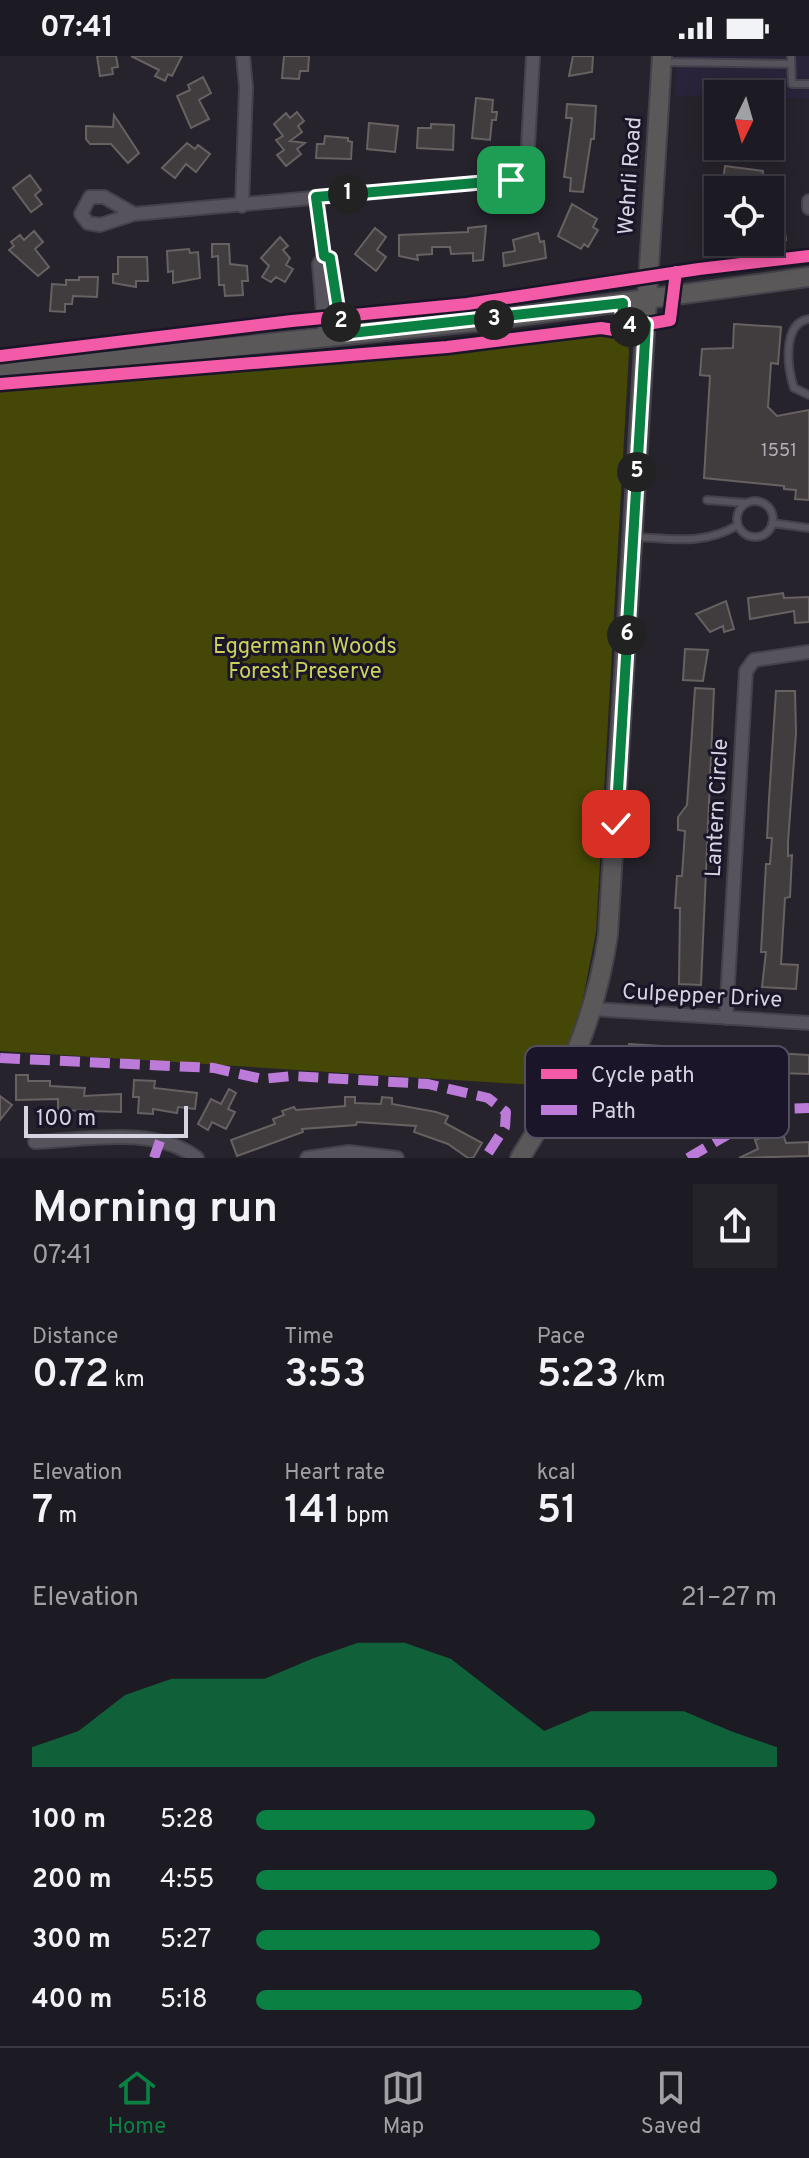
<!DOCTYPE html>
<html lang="en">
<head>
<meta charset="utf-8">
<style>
	:root { --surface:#1c1a22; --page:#25232a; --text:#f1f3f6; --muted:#a0a1a5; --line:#3a3840; --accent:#0b8043 }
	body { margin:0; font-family:Overpass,sans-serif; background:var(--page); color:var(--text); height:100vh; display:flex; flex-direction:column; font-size:30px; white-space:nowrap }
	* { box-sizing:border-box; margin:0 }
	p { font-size:26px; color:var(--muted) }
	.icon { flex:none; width:44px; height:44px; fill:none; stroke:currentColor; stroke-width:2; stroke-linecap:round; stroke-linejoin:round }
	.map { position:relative; height:1102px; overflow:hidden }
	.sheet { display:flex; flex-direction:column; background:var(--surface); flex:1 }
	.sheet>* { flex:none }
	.needle { width:52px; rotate:185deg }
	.buttons { position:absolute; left:704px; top:24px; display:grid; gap:16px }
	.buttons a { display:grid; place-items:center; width:80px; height:80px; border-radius:0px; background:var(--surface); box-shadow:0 4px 20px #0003,0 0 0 2px var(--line); font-size:40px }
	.scale { position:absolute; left:24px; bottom:20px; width:164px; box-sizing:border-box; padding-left:8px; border:4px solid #d7d4e1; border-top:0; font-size:22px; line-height:28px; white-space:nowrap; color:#d7d4e1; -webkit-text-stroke:6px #1a1528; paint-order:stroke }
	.pin { position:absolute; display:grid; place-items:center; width:68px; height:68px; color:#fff; margin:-34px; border-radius:16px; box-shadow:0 4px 12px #0006 }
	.km { position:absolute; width:40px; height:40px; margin:-20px; border-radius:50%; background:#222; color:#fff; font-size:22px; line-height:40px; text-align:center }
	.round { display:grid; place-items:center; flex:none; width:84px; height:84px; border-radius:0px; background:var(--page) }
	.summary { display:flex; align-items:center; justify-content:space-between; height:136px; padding:0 32px }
	h1 { font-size:44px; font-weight:600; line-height:60px }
	.figures { display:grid; grid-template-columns:repeat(3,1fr); gap:12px; height:136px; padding:8px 32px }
	.figures div { display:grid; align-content:center }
	.figures b { font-size:40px; font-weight:600 }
	.figures small { font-size:22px; font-weight:400 }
	.figures p { font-size:22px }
	.chart { height:224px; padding:16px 32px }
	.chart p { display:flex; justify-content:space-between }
	.chart svg { width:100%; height:144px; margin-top:8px; fill:var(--accent); opacity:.7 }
	ul { padding:0 32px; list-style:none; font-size:26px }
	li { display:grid; grid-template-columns:128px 96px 1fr; align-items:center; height:60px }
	li i { height:20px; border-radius:10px; background:var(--accent) }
	.status { display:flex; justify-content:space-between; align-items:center; height:56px; padding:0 40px; background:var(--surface); direction:ltr }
	.status svg { height:22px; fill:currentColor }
	.dock { display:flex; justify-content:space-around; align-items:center; height:112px; border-top:2px solid var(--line); background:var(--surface); font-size:22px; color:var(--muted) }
	.dock a { display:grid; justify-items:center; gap:4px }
	.dock .current { color:var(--accent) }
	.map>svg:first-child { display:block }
	.built { fill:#2a243b }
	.green { fill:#454707 }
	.building { fill:#413c3e; stroke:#676162; stroke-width:2 }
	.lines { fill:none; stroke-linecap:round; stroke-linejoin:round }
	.lane-casing { stroke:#43414a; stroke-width:10 }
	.street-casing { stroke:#43414a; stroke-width:16 }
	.secondary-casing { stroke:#43414a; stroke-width:22 }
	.lane { stroke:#56535d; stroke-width:6 }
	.street { stroke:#56535d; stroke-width:12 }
	.secondary { stroke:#5b585a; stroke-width:18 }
	.quiet { stroke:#bd7bd9; stroke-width:10; stroke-dasharray:20 10; stroke-linecap:butt }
	.cycleway-casing { stroke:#1a1528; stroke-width:17 }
	.cycleway { stroke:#f35aa7; stroke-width:12 }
	.route-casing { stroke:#fff; stroke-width:16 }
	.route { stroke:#0b8043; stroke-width:10 }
	.labels { text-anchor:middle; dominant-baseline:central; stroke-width:6; stroke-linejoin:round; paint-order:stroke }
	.number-label { font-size:18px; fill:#b2aeb8 }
	.street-label { font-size:22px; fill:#d7d4e1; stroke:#1a1528 }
	.park-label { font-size:22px; fill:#cbd15a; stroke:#1a1528 }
	.key { fill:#1a1528; stroke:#534e60; stroke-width:2 }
	.key-label { font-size:22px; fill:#d7d4e1 }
</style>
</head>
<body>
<div class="status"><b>07:41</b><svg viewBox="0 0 49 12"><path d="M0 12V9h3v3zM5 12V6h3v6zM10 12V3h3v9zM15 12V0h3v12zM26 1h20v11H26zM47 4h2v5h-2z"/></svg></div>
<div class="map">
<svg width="809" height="1102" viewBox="0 0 809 1102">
	<rect width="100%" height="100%" fill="#26232d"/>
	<path class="built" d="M677 0H809V43L770 42V38L675 40Z"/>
	<path class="green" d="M607 266C624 268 628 280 629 296L596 876 580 958 551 1030 0 995V324C202 304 405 291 607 266Z"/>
	<path class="building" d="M97 0H116L118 11 112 12 113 18 100 20Z
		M131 0H182L172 20 168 18 165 25 155 20 159 14Z
		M284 0H309L308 15H300L299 23 282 22Z
		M573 0H593L592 16 569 20Z
		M203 21 211 37 199 44 209 63 191 72 177 40 190 34 188 29Z
		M476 42 493 44 492 56H497L496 64H492L490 84 472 82Z
		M567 48 596 50 594 83H591L583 136 570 135 571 122 564 121 572 62H566Z
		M297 56 304 65 298 70 302 76 290 85 305 87 297 93 301 98 286 110 277 99 284 94 276 84 283 80 274 68 286 57 290 62Z
		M114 59 139 97 128 107 111 88H90L86 83V70L113 71Z
		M369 67 398 70 395 96 367 93Z
		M431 68 454 69 453 94 417 92 418 72H431Z
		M325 80 348 82V85L352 86 351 103 316 102 317 88H324Z
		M187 87 195 93 198 89 210 98 196 116 186 108 175 122 162 112Z
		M750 90H773L761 102Z
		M725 110 763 115 761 134 722 130Z
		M30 119 41 134 35 139 42 148 31 156 13 132Z
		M572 148 597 163 593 171 598 174 588 191 584 188 581 193 558 180Z
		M486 170 483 204 473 205V197L451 198 450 191H432V198L417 199 418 204 399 200V179L468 176V172Z
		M784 170 786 184 770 186V173Z
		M375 172 386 181 377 194 386 201 376 215 355 198Z
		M34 175 43 186 35 193 49 211 38 220 9 194 14 190 11 186 20 179 24 184Z
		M538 177 540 186 544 185 546 202 504 210 503 197 515 195 513 184Z
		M280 181 288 190 283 194 290 202 286 209 293 213 285 226 276 221 271 226 262 221 269 210 261 202Z
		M212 188H229L230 208 247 210 248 225H242L243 239 225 240 224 229H219L218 200 212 201Z
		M189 193 190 197 198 196 200 222 173 227V215L168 216 167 195Z
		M118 201H147L148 225H136V231L113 227V218H118Z
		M79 221H98L97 241 73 240 72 248H65V256L50 255 52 228 66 229V224H79Z
		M734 268 781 271 778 308 771 307 768 351 777 360 809 354V444L795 443 796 434 784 433V430L704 422 710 320 700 319 702 293 733 292Z
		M783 537 784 542 809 541V566L795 567 794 555 750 563 748 542Z
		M726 545 734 573 724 576 723 570 710 576 696 558Z
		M685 593 708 594 703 625 683 624Z
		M695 632 714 633 701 929 679 928 680 852H675L677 820H682L685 775 678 774V761L687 749Z
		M776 635H795L796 677 788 786V800L792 799 790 841 785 842 781 908 798 909 796 933 762 931 766 896H761L766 808H770L772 782H767L769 743Z
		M629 988 809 999V1018L779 1017 778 1026 746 1024 747 1014 627 1007Z
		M16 1019H28V1025H50V1030L85 1032 84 1040 121 1038V1056L58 1054V1043L16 1044Z
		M134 1024 155 1025 154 1032 197 1037 195 1053 178 1051 177 1057 153 1053V1058L138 1057 139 1041H133Z
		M229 1033 236 1037 228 1053 235 1056 226 1073 212 1066 208 1074 198 1068 211 1043 221 1048Z
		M0 1040 12 1049 0 1064Z
		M345 1041H355V1047L381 1048 382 1041 392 1042V1048L436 1056 448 1060 445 1067 482 1087 473 1102H468L448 1088 414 1076 416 1070 357 1066 356 1069 302 1073 303 1076 237 1100 231 1084 275 1068 273 1063 284 1059 282 1055 294 1051 296 1054 345 1050Z
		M782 1075 786 1087 809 1086V1100L739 1102 758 1093 755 1084Z"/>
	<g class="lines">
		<defs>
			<path id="lane" d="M791 0 792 28H809
				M663 6 791 8
				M809 263C782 267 787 313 794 332L809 339
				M707 444 747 447
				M737 463a18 18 0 1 1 36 0a18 18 0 1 1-36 0Z
				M772 467 809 472
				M637 481C673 483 705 489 738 469"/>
			<path id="street" d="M90 141H104L134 158 100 169 88 167 81 158Z
				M316 141 324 200 319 208 325 280
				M809 145V152
				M242 150 246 31 243 0
				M134 158 511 124 519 121 527 108 533 0
				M324 200 330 202 342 278
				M593 953 809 967
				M726 962 746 615 754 604 809 596
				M35 1086C86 1084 153 1069 197 1102
				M307 1102 349 1096 397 1102"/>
			<path id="secondary" d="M0 315 491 264 809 221
				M520 1102C565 1032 596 961 608 879L662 0"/>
		</defs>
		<use href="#lane" class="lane-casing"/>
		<use href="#street" class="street-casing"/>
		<use href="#secondary" class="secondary-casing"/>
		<use href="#lane" class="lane"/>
		<use href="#street" class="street"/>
		<use href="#secondary" class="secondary"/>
		<path class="quiet" d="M0 1002 214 1012 262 1023 292 1020 428 1028 488 1042 506 1056 505 1071 485 1102
			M154 1102 160 1085
			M688 1102 771 1053 809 1052"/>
		<defs>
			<path id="cycleway" d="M0 300 292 265 467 248 699 213 809 200
				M0 328 447 291 601 272 614 274 670 264 676 216"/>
		</defs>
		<use href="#cycleway" class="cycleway-casing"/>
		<use href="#cycleway" class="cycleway"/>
	</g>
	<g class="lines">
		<defs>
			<path id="route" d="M511 124 316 141 324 200 330 202 342 278 623 247 622 272 646 268 616 768"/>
		</defs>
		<use href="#route" class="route-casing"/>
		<use href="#route" class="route"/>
	</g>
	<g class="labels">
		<g class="number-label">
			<text x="779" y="395">1551</text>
		</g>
		<g class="street-label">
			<text transform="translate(631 120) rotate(-86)">Wehrli Road</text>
			<text transform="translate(718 752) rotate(-87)">Lantern Circle</text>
			<text transform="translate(702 941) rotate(3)">Culpepper Drive</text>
		</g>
		<g class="park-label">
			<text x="305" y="591">Eggermann Woods<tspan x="305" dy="25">Forest Preserve</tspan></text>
		</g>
	</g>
	<rect x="525" y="990" width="264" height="92" rx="12" class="key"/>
	<rect x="541" y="1013" width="36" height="10" fill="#f35aa7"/>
	<rect x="541" y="1049" width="36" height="10" fill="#bd7bd9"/>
	<g class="key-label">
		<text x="591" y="1026">Cycle path</text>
		<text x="591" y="1062">Path</text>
	</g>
</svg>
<div class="buttons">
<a><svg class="needle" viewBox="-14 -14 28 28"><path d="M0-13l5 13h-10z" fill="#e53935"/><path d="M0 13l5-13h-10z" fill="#a0a1a5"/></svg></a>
<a><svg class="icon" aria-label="locate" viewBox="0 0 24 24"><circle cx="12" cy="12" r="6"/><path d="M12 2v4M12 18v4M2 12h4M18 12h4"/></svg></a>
</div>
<div class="scale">100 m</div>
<div class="pin" style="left:511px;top:124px;background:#1e9e55"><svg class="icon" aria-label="arrive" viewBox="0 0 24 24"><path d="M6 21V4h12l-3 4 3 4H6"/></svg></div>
<div class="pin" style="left:616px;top:768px;background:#d93025"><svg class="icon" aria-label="check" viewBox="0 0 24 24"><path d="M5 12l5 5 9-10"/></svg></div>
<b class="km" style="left:348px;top:138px">1</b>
<b class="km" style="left:341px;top:266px">2</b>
<b class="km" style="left:494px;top:264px">3</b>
<b class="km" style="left:630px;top:271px">4</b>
<b class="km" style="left:637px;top:416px">5</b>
<b class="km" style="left:627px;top:579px">6</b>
</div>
<section class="sheet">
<div class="summary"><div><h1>Morning run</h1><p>07:41</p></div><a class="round"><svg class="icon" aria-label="share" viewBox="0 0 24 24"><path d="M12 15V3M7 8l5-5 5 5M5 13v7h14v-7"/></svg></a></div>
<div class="figures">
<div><p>Distance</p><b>0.72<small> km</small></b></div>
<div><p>Time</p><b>3:53</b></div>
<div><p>Pace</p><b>5:23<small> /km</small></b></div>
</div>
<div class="figures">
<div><p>Elevation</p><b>7<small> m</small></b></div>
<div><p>Heart rate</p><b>141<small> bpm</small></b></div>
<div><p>kcal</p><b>51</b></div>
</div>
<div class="chart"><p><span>Elevation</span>21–27 m</p>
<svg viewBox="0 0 160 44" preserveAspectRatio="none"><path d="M0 44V38L10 33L20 22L30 17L40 17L50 17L60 11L70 6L80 6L90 11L100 22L110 33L120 27L130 27L140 27L150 33L160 38V44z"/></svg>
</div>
<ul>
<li><b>100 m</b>5:28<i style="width:65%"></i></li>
<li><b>200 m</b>4:55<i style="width:100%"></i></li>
<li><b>300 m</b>5:27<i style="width:66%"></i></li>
<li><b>400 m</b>5:18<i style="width:74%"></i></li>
</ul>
</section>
<nav class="dock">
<a class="current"><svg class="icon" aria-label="home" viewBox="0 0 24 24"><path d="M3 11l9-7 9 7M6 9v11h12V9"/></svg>Home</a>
<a><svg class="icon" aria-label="map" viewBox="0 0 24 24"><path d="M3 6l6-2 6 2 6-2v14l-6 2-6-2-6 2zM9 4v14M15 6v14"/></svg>Map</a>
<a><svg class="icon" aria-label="saved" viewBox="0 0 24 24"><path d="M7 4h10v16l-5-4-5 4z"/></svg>Saved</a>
</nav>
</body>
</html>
